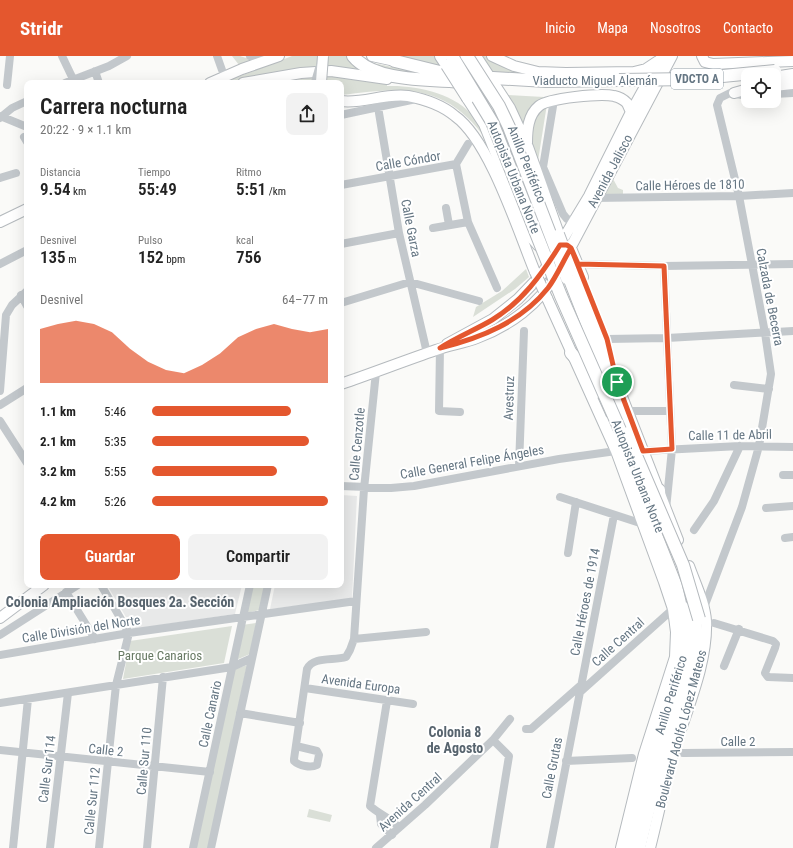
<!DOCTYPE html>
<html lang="es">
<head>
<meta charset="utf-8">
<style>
	:root { --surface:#fff; --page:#f2f2f2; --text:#222; --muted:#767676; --accent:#e4572e }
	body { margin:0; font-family:"Roboto Condensed",sans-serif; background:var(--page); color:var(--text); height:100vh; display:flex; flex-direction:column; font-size:15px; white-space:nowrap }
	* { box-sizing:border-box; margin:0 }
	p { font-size:13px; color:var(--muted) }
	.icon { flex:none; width:22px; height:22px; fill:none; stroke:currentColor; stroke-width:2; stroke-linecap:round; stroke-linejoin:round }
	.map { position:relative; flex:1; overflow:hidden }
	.sheet { position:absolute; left:24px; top:24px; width:320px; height:508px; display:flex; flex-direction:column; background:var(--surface); border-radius:8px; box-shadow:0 4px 16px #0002 }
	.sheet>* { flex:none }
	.fabs { position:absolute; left:741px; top:12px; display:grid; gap:8px }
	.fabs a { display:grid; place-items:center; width:40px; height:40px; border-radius:8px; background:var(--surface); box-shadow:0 4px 16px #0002; font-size:20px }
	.pin { position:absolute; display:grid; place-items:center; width:34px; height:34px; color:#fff; margin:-17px; border:2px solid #fff; border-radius:50%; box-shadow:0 1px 4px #0007 }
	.round { display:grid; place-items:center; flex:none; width:42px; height:42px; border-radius:8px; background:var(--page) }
	.summary { display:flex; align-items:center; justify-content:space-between; height:68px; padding:0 16px }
	h1 { font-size:22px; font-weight:600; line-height:30px }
	.metrics { display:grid; grid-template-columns:repeat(3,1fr); gap:6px; height:68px; padding:4px 16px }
	.metrics div { display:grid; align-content:center }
	.metrics b { font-size:17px; font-weight:600 }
	.metrics small { font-size:11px; font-weight:400 }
	.metrics p { font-size:11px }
	.chart { height:112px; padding:8px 16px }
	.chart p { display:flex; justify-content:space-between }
	.chart svg { width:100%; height:72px; margin-top:4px; fill:var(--accent); opacity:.7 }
	.primary-button { display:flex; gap:8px; margin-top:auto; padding:8px 16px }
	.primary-button a { flex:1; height:46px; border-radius:8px; background:var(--accent); color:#fff; font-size:16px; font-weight:600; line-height:46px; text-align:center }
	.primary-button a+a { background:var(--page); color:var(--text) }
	ul { padding:0 16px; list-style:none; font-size:13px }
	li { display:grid; grid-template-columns:64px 48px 1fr; align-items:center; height:30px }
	li i { height:10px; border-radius:5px; background:var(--accent) }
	header { display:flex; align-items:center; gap:24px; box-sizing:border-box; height:56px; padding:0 20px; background:var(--accent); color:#fff }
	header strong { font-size:19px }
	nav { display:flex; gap:22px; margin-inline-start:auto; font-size:14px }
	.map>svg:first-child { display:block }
	.built { fill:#e8e9e9 }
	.green { fill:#dadfd7 }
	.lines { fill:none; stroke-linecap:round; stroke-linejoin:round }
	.major-casing { stroke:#b5babe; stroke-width:12 }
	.highway-casing { stroke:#b4b9bd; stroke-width:14 }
	.minor { stroke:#c3c8cc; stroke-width:8 }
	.major { stroke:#fff; stroke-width:10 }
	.highway { stroke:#fff; stroke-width:12 }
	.major-bridge-casing { stroke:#b5babe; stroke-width:12; stroke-linecap:butt }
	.highway-bridge-casing { stroke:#b4b9bd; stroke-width:14; stroke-linecap:butt }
	.minor-bridge { stroke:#c3c8cc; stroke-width:8 }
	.major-bridge { stroke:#fff; stroke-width:10 }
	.highway-bridge { stroke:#fff; stroke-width:12 }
	.route-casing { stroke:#fff; stroke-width:8 }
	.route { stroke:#e4572e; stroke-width:5 }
	.labels { text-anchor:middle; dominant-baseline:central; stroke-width:4; stroke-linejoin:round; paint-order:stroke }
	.shield { fill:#fff; stroke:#939fa8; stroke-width:1 }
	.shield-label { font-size:12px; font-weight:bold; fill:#657683 }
	.street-label { font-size:13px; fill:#657683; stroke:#fff }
	.park-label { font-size:13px; fill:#687a64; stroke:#fff }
	.neighbourhood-label { font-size:14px; font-weight:bold; fill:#57646e; stroke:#fff }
</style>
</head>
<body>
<header>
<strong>Stridr</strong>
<nav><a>Inicio</a><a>Mapa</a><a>Nosotros</a><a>Contacto</a></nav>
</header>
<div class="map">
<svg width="793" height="792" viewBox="0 0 793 792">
	<rect width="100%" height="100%" fill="#fafaf8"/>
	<path class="built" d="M341 439 357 440 352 543 270 553 275 529H341Z
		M107 529H242L235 558 133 573Z"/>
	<path class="green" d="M232 0H240L252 4 239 9Z
		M292 0H347L363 14 333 13 236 27H222Z
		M398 0H435L444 11Z
		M478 0H485L530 20 491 18Z
		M364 5 425 18H401Z
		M328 19 387 26V30C417 29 455 37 475 62 480 69 484 79 488 86 447 27 406 31 341 39V27H328L327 25 312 27H275Z
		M506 39 544 41 526 61 522 75Z
		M547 48 537 111 528 80 532 64Z
		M612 121 618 132 623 134V138H602Z
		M526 213 529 221 515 233 473 261 476 251 502 235Z
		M251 529H265L260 554 246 557Z
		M256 567 250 598 236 604 242 569Z
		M232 570 224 607 123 623 130 585Z
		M247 609 208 792H194L233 614Z
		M309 753 332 759 330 766 307 761Z"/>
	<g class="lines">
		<defs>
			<path id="major" d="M372 0 395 5
				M476 0 510 52 528 91 559 178
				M492 0 514 10 538 16 566 17 634 16 646 13 658 5
				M702 0 705 6 713 8 793 5
				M210 27 242 13 279 0
				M243 27 301 17 331 15 387 23
				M774 30 793 28
				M734 37 748 33
				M341 45C363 48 384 37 408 40 424 43 442 49 455 60 490 85 518 175 535 216
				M527 87C527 74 528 59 539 50 549 42 601 37 614 40 619 41 623 43 627 47L631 56
				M0 166 27 153
				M568 189 571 192 583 221
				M564 204 672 0
				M573 215 678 484
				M547 242 616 395 664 526 673 553 676 576 675 601 644 698 621 792
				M447 288 493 263 518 243 542 218 589 140 631 56 662 0
				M341 328C373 317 404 305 436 294 450 289 464 287 477 282 509 270 540 248 556 218
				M0 562 44 529
				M650 792C658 760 665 727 674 695 686 655 708 607 706 565 705 547 695 527 689 510"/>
			<path id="highway" d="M353 0C375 27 432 23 464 26
				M388 0 395 5 448 18
				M441 0 447 9
				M493 22 546 25 619 24
				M774 22 793 19
				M468 42 485 68 526 170 532 181 539 189
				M570 224 636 393
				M571 297 581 308 599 336
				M611 365 676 530 685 569 684 599 655 692 629 792
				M659 434 660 453
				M639 792C647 760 654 728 664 697 677 654 706 595 692 549"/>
		</defs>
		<use href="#major" class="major-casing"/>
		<use href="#highway" class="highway-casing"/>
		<path class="minor" d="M62 0 73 23
			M217 0 222 14
			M250 0 264 5
			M95 15 99 27
			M65 27 109 10 127 0
			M7 29 10 0
			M774 38 793 37
			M553 50 543 111 563 158 567 163 575 165
			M378 51 399 177 427 297
			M341 59 416 43
			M0 60 27 71
			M0 62 12 52 27 45
			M24 81 27 86
			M456 108 468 166 497 232
			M0 122 16 117
			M341 129 456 108 468 88
			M593 142 739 140 793 137
			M446 152 449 169
			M433 172 468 166
			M341 188 399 177
			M0 208 27 194
			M577 208 664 210 793 208
			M664 210 672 393 666 453
			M21 239 27 250
			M341 247 410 226 479 245
			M607 283 667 282 793 275
			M440 292 439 355 460 356
			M734 329 769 333
			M0 335 6 259 12 249 27 235
			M0 349 27 332
			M628 355H670
			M0 365 27 407
			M643 395 740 390 793 391
			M519 410 524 275
			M783 419H793
			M341 430 391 432 414 430 559 403 616 395
			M560 441 643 468
			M766 452 793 450
			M694 474 714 445 740 390
			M785 482 793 481
			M568 497 576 446
			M66 536 95 583
			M703 554 742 451 759 390 771 318 765 277 739 140 717 49 720 42 730 37 748 40
			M714 567 773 585 776 588 775 592 765 617 768 621 793 622
			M0 579 78 529
			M354 583 426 576
			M0 599 129 577 356 545
			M724 610 739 573
			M305 632 413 648
			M579 637 673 553
			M387 645 370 750C380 759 390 761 399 772
			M0 647 232 611 252 602
			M240 657 300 667
			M526 673H531L581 629
			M493 684 509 700 494 792
			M296 690 317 695 319 699 317 709C311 712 299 710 294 705V703L307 613C313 600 334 605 346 601L350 594 354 583 364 433 376 316
			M0 694 210 716
			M683 697 793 696
			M566 705 632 702
			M380 759 381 768 392 779
			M13 792 28 643
			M50 792 68 637
			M99 792 116 629 129 577 101 529
			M147 792 163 621
			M193 792 250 529
			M211 792 268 529
			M376 792 425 749 493 684 510 663
			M550 792 614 459"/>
		<use href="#major" class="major"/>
		<use href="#highway" class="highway"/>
		<defs>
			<path id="major-bridge" d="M321 26 323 0
				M559 178 573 215
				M535 216 547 242"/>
			<path id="highway-bridge" d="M452 0 492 66 561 240 620 374
				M467 0 499 50 509 71 567 222
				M447 9 468 42
				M619 24 692 23 775 15
				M629 383 683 509 699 563"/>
		</defs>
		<use href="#major-bridge" class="major-bridge-casing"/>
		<use href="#highway-bridge" class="highway-bridge-casing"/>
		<path class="minor-bridge" d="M315 26 319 12"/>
		<use href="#major-bridge" class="major-bridge"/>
		<use href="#highway-bridge" class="highway-bridge"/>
	</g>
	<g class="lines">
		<defs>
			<path id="route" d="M617 326 607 283 571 192C563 205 557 220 548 232 521 266 481 282 440 292 457 281 475 274 492 264 522 246 542 218 560 189H567L571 192 578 208 664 210 672 393 643 395 617 326"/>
		</defs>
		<use href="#route" class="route-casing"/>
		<use href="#route" class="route"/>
	</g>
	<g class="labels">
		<rect class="shield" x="671" y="13" width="52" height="20" rx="3"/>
		<g class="shield-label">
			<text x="697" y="23">VDCTO A</text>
		</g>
		<g class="street-label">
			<text x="595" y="24">Viaducto Miguel Alemán</text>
			<text transform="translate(408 105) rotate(-10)">Calle Cóndor</text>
			<text transform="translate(527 108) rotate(68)">Anillo Periférico</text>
			<text transform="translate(610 115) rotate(-62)">Avenida Jalisco</text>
			<text transform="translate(514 121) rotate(68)">Autopista Urbana Norte</text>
			<text transform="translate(690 129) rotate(-1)">Calle Héroes de 1810</text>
			<text transform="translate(411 172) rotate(79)">Calle Garza</text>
			<text transform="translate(770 241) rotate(79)">Calzada de Becerra</text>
			<text transform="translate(509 342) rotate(-88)">Avestruz</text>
			<text transform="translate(730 379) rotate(-1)">Calle 11 de Abril</text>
			<text transform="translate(357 388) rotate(-85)">Calle Cenzotle</text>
			<text transform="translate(472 406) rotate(-10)">Calle General Felipe Ángeles</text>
			<text transform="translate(638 420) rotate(68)">Autopista Urbana Norte</text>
			<text transform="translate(585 546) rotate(-79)">Calle Héroes de 1914</text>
			<text transform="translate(81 573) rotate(-9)">Calle División del Norte</text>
			<text transform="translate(618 586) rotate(-42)">Calle Central</text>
			<text transform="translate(361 628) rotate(8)">Avenida Europa</text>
			<text transform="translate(671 639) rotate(-73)">Anillo Periférico</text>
			<text transform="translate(210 658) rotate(-78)">Calle Canario</text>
			<text transform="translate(681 673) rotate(-75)">Boulevard Adolfo López Mateos</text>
			<text x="738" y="685">Calle 2</text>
			<text transform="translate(106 694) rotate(6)">Calle 2</text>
			<text transform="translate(144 705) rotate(-85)">Calle Sur 110</text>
			<text transform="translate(552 712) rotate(-79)">Calle Grutas</text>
			<text transform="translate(47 713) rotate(-83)">Calle Sur 114</text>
			<text transform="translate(92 745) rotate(-84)">Calle Sur 112</text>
			<text transform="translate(410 746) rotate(-42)">Avenida Central</text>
		</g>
		<g class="park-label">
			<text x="160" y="599">Parque Canarios</text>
		</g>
		<g class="neighbourhood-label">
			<text x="120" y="546">Colonia Ampliación Bosques 2a. Sección</text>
			<text x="455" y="676">Colonia 8<tspan x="455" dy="16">de Agosto</tspan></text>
		</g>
	</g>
</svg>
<div class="fabs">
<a><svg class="icon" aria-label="locate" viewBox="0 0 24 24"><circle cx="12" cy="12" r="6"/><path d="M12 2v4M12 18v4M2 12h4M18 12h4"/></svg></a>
</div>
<div class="pin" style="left:617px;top:326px;background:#1e9e55"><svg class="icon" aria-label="arrive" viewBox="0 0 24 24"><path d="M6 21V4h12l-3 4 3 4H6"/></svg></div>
<section class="sheet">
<div class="summary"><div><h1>Carrera nocturna</h1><p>20:22 · 9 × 1.1 km</p></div><a class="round"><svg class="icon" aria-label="share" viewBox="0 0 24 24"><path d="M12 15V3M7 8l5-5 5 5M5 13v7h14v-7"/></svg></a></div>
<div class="metrics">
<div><p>Distancia</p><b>9.54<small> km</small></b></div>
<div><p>Tiempo</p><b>55:49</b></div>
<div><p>Ritmo</p><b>5:51<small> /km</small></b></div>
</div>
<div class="metrics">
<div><p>Desnivel</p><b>135<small> m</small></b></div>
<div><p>Pulso</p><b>152<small> bpm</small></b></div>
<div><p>kcal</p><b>756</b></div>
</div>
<div class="chart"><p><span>Desnivel</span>64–77 m</p>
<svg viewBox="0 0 160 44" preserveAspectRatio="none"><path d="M0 44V11L10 8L20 6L30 8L40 13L50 23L60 31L70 36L80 38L90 33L100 26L110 16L120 11L130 8L140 11L150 13L160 11V44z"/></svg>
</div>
<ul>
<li><b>1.1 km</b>5:46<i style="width:79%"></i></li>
<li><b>2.1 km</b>5:35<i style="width:89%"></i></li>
<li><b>3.2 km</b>5:55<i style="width:71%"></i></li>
<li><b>4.2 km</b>5:26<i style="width:100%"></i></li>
</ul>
<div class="primary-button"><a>Guardar</a><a>Compartir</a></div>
</section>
</div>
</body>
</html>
